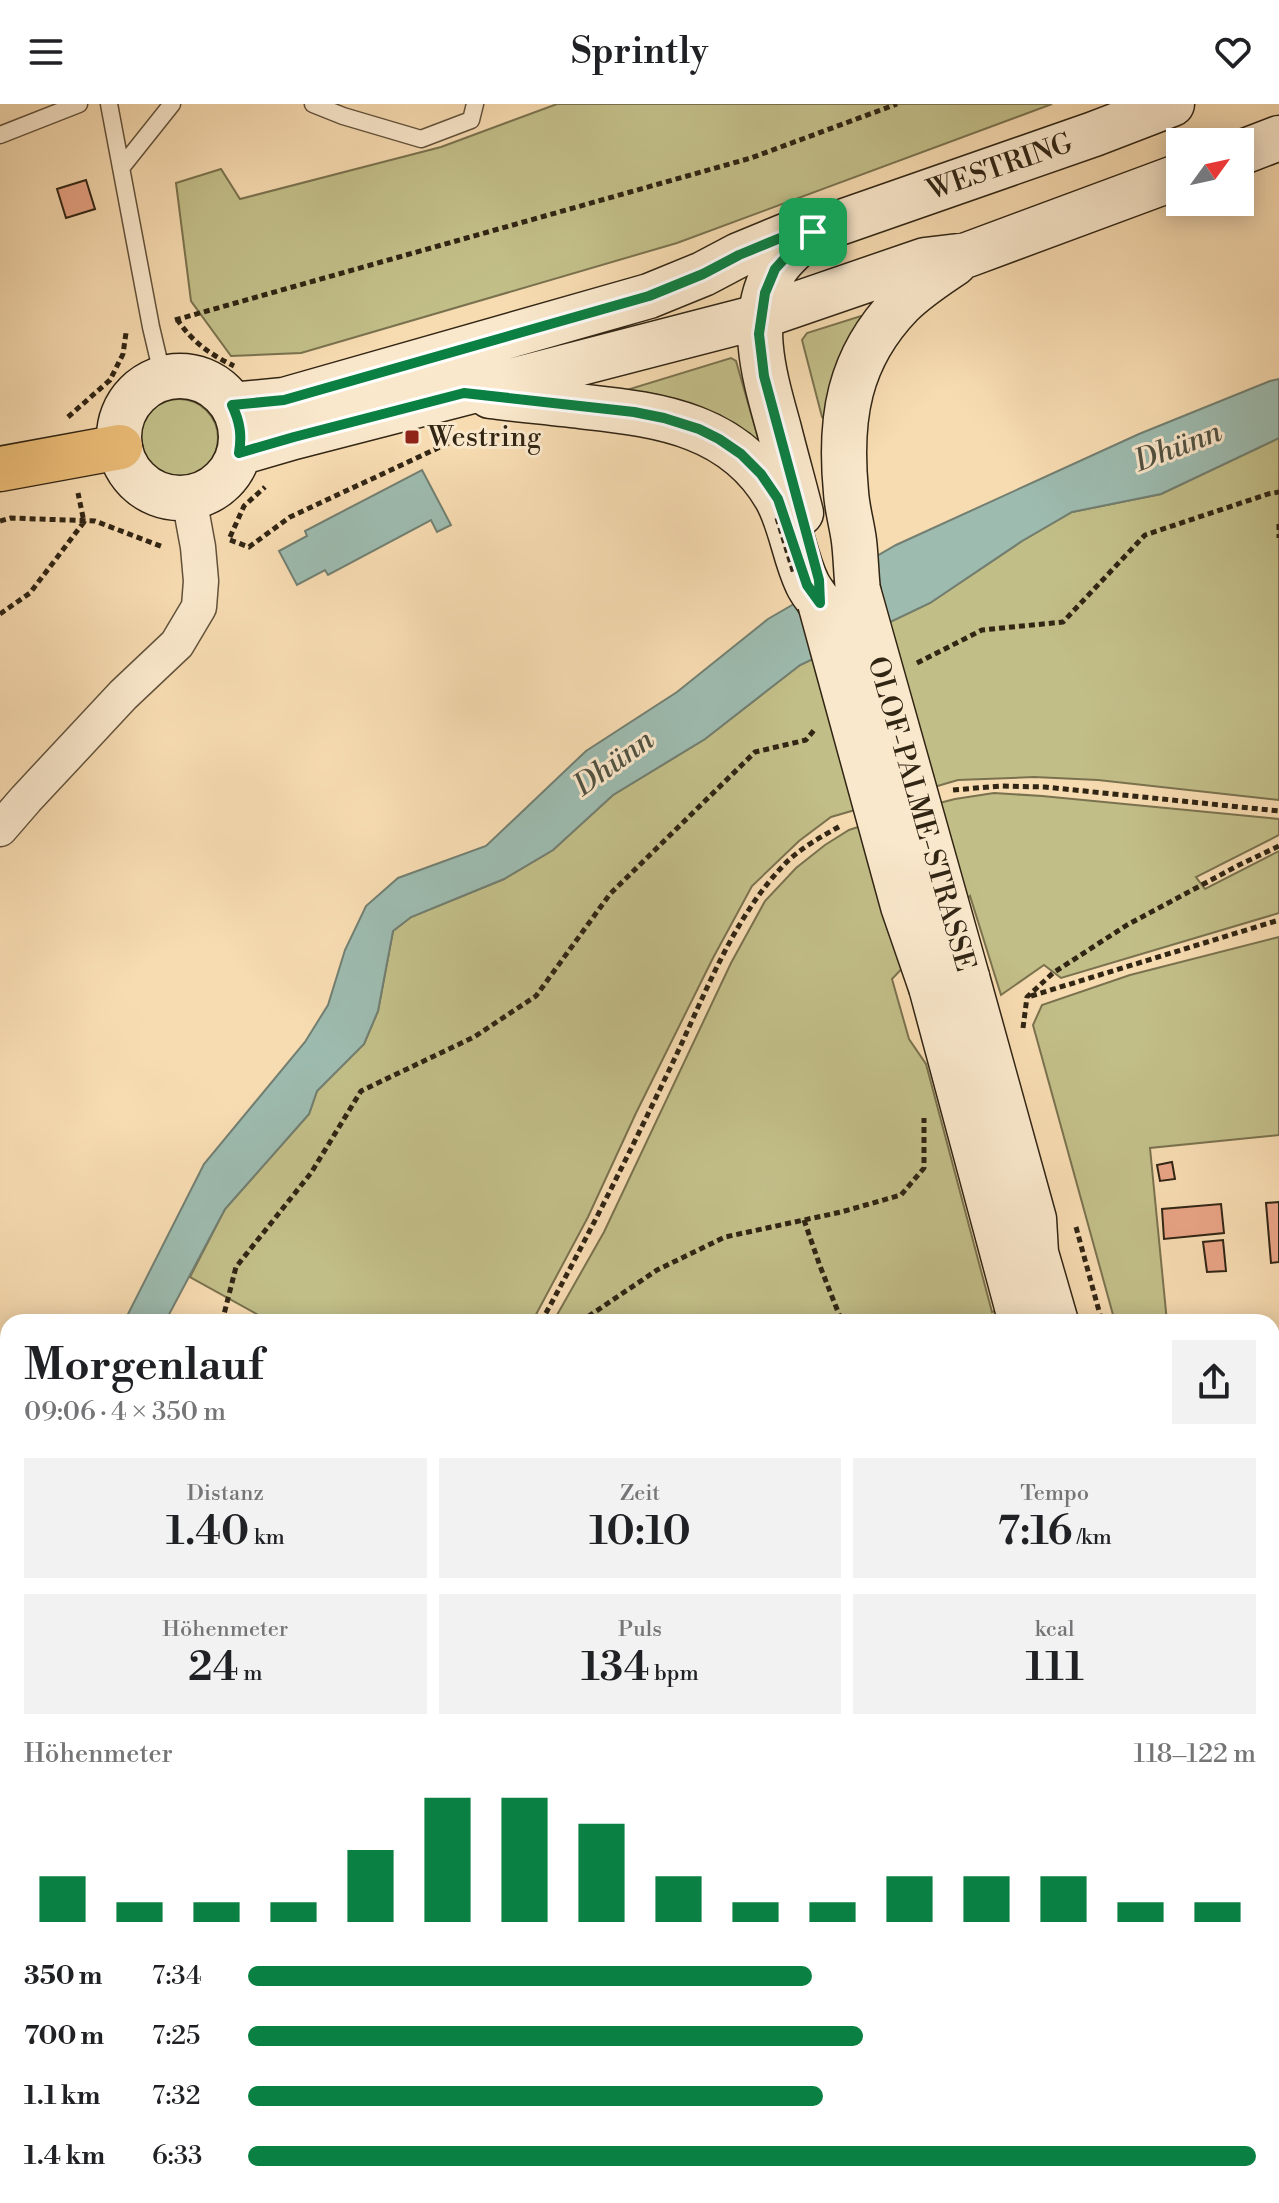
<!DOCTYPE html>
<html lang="de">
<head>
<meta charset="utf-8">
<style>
	:root { --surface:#fff; --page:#f2f2f2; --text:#202124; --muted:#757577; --accent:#0b8043 }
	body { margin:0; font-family:"Libre Bodoni",serif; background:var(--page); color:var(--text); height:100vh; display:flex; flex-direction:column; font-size:30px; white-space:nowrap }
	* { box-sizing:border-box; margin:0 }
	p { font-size:26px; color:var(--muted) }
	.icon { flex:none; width:44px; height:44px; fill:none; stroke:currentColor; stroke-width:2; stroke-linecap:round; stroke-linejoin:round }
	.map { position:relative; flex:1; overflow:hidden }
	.panel { position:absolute; left:0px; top:1210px; width:1280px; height:890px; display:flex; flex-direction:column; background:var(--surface); border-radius:24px 24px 0 0; box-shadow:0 4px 20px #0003 }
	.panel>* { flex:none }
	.needle { width:52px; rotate:57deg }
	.fabs { position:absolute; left:1166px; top:24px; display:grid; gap:16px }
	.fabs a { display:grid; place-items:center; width:88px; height:88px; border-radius:0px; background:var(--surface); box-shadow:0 4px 20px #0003; font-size:40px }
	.pin { position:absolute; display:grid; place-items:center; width:68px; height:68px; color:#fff; margin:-34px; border-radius:16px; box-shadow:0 4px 12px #0006 }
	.round { display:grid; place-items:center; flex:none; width:84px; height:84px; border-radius:0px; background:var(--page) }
	.overview { display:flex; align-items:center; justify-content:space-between; height:136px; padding:0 24px }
	h1 { font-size:44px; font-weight:600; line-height:60px }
	.metrics { display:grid; grid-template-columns:repeat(3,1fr); gap:12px; height:136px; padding:8px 24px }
	.metrics div { display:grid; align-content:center; border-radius:0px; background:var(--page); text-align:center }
	.metrics b { font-size:40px; font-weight:600 }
	.metrics small { font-size:22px; font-weight:400 }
	.metrics p { font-size:22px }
	.chart { height:224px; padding:16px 24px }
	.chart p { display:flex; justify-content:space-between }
	.chart svg { width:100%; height:144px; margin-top:8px; stroke:var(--accent); stroke-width:6 }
	ul { padding:0 24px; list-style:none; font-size:26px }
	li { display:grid; grid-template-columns:128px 96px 1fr; align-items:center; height:60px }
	li i { height:20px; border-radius:10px; background:var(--accent) }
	header { display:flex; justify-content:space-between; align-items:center; height:104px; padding:0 24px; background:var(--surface); font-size:36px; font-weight:600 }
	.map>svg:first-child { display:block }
	.green { fill:#c2be88; stroke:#7a724e; stroke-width:2 }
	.water { fill:#9dbbaf; stroke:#727f71; stroke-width:2 }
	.building { fill:#e9a486; stroke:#312514; stroke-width:2 }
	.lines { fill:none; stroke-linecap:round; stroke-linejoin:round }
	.lane-casing { stroke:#62523b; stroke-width:19 }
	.street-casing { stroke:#62523b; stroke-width:37 }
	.secondary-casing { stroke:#312514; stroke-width:47 }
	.primary-casing { stroke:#312514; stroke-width:47 }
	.highway-casing { stroke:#312514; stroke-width:47 }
	.path { stroke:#312514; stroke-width:5; stroke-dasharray:6 4; stroke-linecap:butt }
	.lane { stroke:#fae8cc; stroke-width:16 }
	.street { stroke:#fae8cc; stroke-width:34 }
	.secondary { stroke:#fae8cc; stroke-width:44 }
	.primary { stroke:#ecbe78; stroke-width:44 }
	.highway { stroke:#ecbe78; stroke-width:44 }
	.secondary-bridge-casing { stroke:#312514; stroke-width:47; stroke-linecap:butt }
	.path-bridge { stroke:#312514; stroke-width:5; stroke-dasharray:6 4; stroke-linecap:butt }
	.secondary-bridge { stroke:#fae8cc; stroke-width:44 }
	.route-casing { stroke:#fff; stroke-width:16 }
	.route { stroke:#0b8043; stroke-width:10 }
	.poi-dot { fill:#8f2418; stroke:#fae8cc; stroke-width:3 }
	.labels { text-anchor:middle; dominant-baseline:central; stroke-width:6; stroke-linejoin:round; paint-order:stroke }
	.street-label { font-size:28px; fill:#312514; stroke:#fae8cc }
	.poi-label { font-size:28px; fill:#312514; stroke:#fae8cc; text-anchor:start }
	.water-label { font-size:30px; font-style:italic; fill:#515242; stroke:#fae8cc }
</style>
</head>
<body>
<header><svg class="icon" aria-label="menu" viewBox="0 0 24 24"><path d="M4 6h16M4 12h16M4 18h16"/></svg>Sprintly<svg class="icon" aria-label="heart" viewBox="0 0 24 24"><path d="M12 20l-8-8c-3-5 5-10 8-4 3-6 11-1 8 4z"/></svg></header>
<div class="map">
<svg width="1279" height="2099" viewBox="0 0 1279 2099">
	<rect width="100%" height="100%" fill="#f7dbb1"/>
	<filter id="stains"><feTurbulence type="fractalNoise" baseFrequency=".0025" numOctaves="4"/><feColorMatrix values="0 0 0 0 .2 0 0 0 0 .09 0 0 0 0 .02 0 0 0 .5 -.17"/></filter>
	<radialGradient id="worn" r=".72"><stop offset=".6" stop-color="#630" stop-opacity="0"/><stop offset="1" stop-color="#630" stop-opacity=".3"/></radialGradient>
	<path class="green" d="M557 0H1052L677 139 301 249 231 252 191 197 176 79 221 65 240 95 441 43Z
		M861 212 864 213 825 315 822 313 802 236 807 229Z
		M731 254 736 257 758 334 755 338 620 288Z
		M140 334a39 39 0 1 1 78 0a39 39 0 1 1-78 0Z
		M1279 334V696L1098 676 1034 673 958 676 831 713 799 737 752 782 713 854 636 1009 588 1113 532 1218H271L190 1173 225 1105 309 1010 317 987 364 940 378 907 393 827 411 813 504 775 553 746 613 691 705 635 800 561 930 499 1022 437 1072 408 1161 390Z
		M994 689 1042 692 1279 715V731L1196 773 1205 785 1279 747V809L1061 874 1044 861 1001 891 970 792 892 875 909 935 926 960 992 1208 999 1206 1002 1218H553L604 1128 731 859 765 797 796 764 825 741 849 726 904 708 955 695Z
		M1279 833V1031L1150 1044 1167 1218H1115L1033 921 1042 901 1130 871Z
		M1279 1396V1769L1272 1745V1399Z
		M439 2092H548L551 2099H441Z
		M1156 2092H1226L1228 2099H1157Z"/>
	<path class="water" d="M1279 275V334L1161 390 1072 408 1022 437 930 499 800 561 705 635 613 691 553 746 504 775 411 813 393 827 378 907 364 940 317 987 309 1010 225 1105 165 1218H124L204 1060 305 938 328 901 345 846 366 802 398 774 486 742 586 647 677 588 768 515 896 441 1139 330 1270 277Z
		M422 366 451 421 437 428 431 416 328 471 325 466 297 481 279 447 307 432 305 427Z
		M8 1466V1529L0 1546V1484Z"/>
	<path class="building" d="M86 76 95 105 66 114 57 85Z
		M1172 1058 1175 1075 1160 1077 1157 1061Z
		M1279 1098V1158L1271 1159 1266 1099Z
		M1221 1100 1224 1129 1164 1135 1162 1105Z
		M1223 1136 1226 1167 1207 1168 1203 1138Z
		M1274 1235H1275L1279 1297H1272V1242H1275Z
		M629 2092H649L651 2099H631Z
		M649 2092H1010L1012 2099H651Z
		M1010 2092H1082L1061 2099H1012Z"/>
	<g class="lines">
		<defs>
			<path id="lane" d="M109 0 151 223 163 274
				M313 0 343 12 421 35 471 16 475 0
				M0 31 79 0
				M121 64 172 0
				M1115 2099 1117 2092"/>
			<path id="street" d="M0 725 26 695 123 591 177 540 199 503 201 477 198 443 189 394
				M1272 1359 1279 1354"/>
			<path id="secondary" d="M1240 49 1279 34
				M119 333a61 61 0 1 1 122 0a61 61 0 1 1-122 0Z
				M490 292C522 296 555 299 587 303 662 311 735 322 776 393 791 419 794 452 807 479 810 486 816 493 820 499
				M232 301 284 296 649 192 703 170 739 151 790 130 813 128 1094 30 1172 0
				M239 349 294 333 762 212 925 156 967 151 1180 72
				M801 409C794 381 786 353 779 325 765 274 747 218 774 168 783 152 800 139 813 128
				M858 486C856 470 856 453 854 437 852 421 847 405 846 388 839 315 848 255 901 200 917 184 936 172 955 159
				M967 873 1034 1115 1036 1149 1056 1218
				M931 883 1021 1218
				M1272 2022 1279 2044"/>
			<path id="primary" d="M0 365 120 343"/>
			<path id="highway" d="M0 1746 8 1765
				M0 1859 8 1878
				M98 2092 101 2099
				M147 2092 150 2099"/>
		</defs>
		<use href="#lane" class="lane-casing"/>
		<use href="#street" class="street-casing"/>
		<use href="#secondary" class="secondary-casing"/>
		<use href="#primary" class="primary-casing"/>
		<use href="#highway" class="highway-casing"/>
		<path class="path" d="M177 215C191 237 211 251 234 262
			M175 216 751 54 897 0
			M68 313 110 276 123 250 126 229
			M0 417 11 414 95 417 163 443
			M1279 420V434
			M230 433 244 402 265 383
			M230 436 249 443 290 413 466 331
			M0 510 30 489 84 418 78 389
			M917 559 982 526 1063 518 1145 431 1268 390 1279 388
			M953 686 1001 682 1045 683 1279 707
			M1031 892 1279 816
			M1023 924 1027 893 1053 869 1127 821 1239 761 1279 742
			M804 1116 820 1162 842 1218
			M1076 1123 1102 1218
			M222 1218 236 1163 311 1069 361 987 474 933 536 892 610 790 755 648 806 636 815 625
			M541 1218C588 1133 631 1046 673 958 704 893 732 816 782 763 798 745 821 733 842 721
			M580 1218 657 1166 725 1133 841 1108 901 1091 924 1064V1014
			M1272 1830 1279 1859
			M11 2092 12 2099
			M1237 2092 1240 2099"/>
		<use href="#lane" class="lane"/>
		<use href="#street" class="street"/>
		<use href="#secondary" class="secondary"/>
		<use href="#primary" class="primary"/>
		<use href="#highway" class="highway"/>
		<defs>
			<path id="secondary-bridge" d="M858 486 967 873
				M820 499 903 802 931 883"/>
		</defs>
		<use href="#secondary-bridge" class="secondary-bridge-casing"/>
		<path class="path-bridge" d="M777 414 794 470"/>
		<use href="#secondary-bridge" class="secondary-bridge"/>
	</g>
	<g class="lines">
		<defs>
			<path id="route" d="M813 128 795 143 775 165 765 189 759 230 764 272 819 476 820 499 807 481 778 395 761 370 741 350 719 335 699 325 664 314 634 308 464 289 294 333 239 349C242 331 240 318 232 301L284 296 649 192 703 170 739 151 790 130Z"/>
		</defs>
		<use href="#route" class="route-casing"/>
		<use href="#route" class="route"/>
	</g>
	<rect class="poi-dot" x="404" y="325" width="16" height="16" rx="4"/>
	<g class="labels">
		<g class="street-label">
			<text transform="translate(1000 63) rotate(-19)">WESTRING</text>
			<text transform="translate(921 710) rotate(74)">OLOF-PALME-STRASSE</text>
		</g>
		<g class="poi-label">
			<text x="428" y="333">Westring</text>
		</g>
		<g class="water-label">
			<text transform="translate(1178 343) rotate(-21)">Dhünn</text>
			<text transform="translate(614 659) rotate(-36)">Dhünn</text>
		</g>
	</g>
	<rect width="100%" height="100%" filter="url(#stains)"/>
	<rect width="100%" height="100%" fill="url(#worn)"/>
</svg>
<div class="fabs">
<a><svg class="needle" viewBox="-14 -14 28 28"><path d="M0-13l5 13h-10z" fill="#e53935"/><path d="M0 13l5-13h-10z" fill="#757577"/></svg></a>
</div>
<div class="pin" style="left:813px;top:128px;background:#1e9e55"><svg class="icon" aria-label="arrive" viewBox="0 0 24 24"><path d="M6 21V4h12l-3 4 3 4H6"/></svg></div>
<section class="panel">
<div class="overview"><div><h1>Morgenlauf</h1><p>09:06 · 4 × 350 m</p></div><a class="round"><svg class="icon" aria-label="share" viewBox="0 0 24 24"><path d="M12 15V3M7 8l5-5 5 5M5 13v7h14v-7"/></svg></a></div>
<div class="metrics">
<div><p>Distanz</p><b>1.40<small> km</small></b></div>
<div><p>Zeit</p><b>10:10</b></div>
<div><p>Tempo</p><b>7:16<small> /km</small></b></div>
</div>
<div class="metrics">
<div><p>Höhenmeter</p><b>24<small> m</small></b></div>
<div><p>Puls</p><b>134<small> bpm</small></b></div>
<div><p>kcal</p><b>111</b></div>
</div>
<div class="chart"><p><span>Höhenmeter</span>118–122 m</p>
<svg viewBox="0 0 160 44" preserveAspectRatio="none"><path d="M5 44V30M15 44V38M25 44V38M35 44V38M45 44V22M55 44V6M65 44V6M75 44V14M85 44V30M95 44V38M105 44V38M115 44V30M125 44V30M135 44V30M145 44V38M155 44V38"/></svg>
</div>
<ul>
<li><b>350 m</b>7:34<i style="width:56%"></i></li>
<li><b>700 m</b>7:25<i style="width:61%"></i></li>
<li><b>1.1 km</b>7:32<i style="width:57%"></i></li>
<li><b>1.4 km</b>6:33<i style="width:100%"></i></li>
</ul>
</section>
</div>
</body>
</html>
